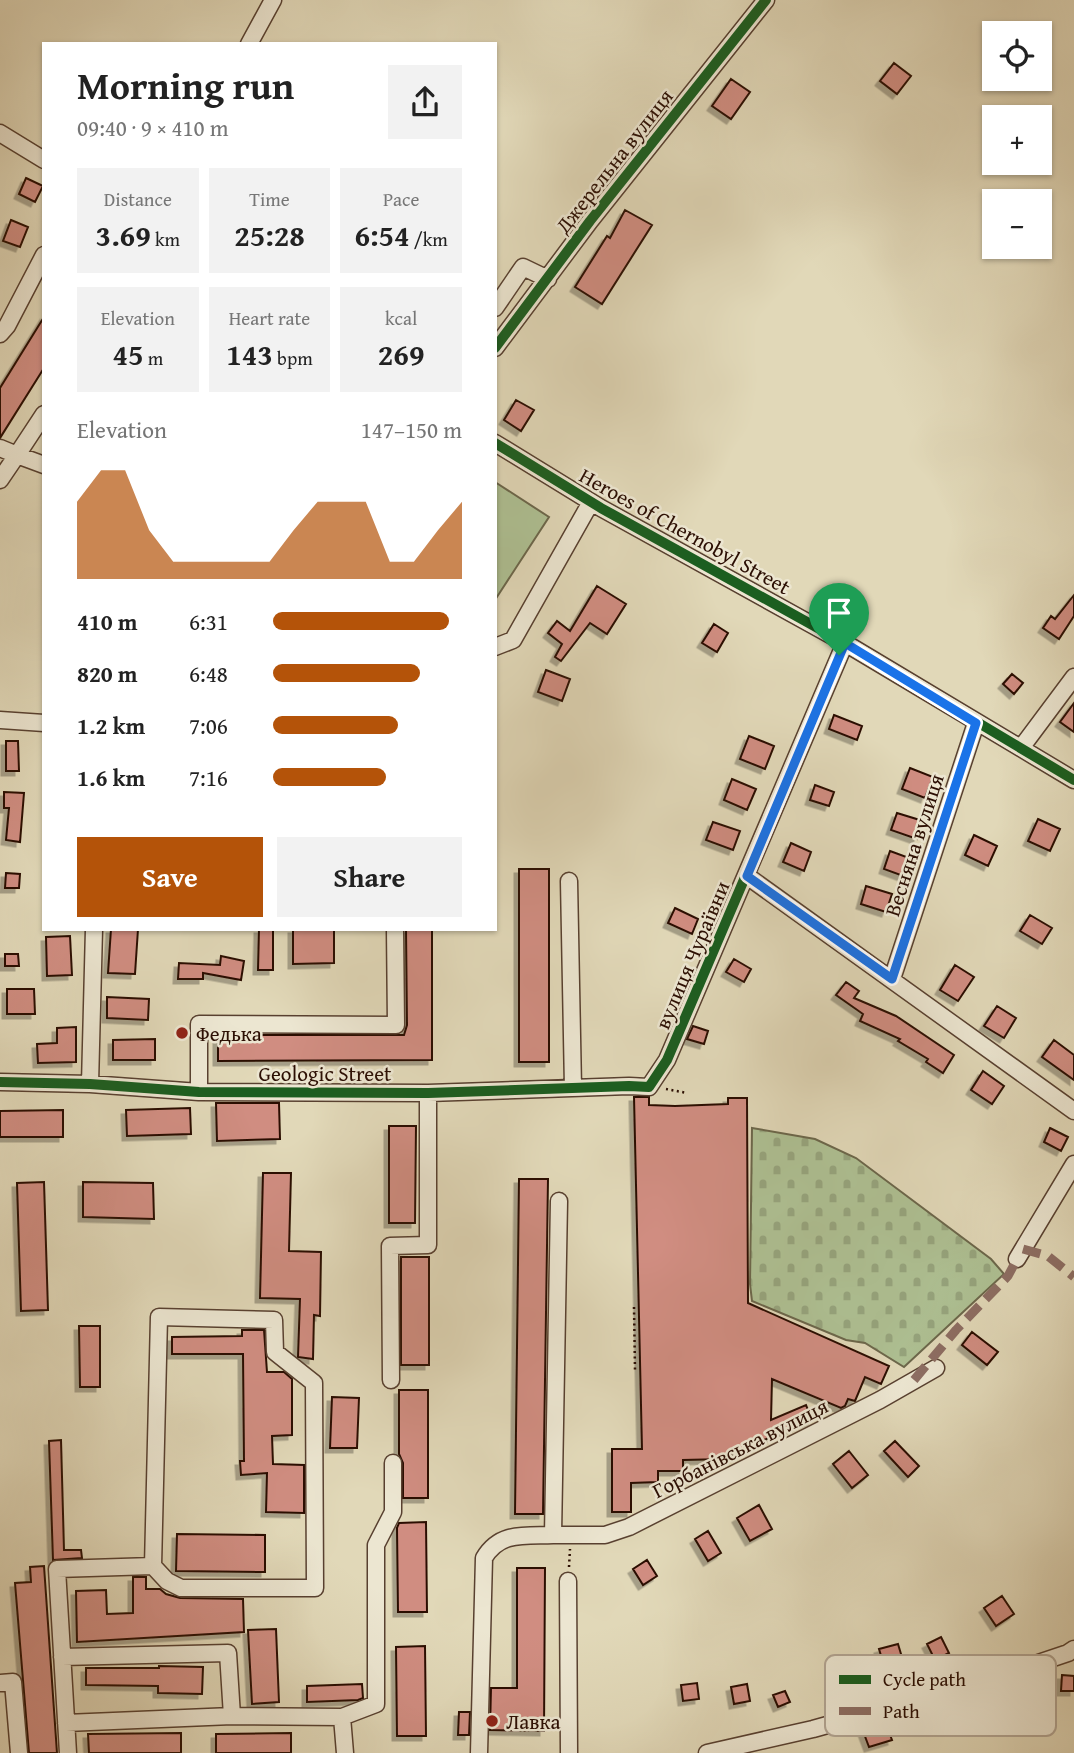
<!DOCTYPE html>
<html lang="en">
<head>
<meta charset="utf-8">
<style>
	:root { --surface:#fff; --page:#f2f2f2; --text:#222; --muted:#767676; --accent:#b45309 }
	body { margin:0; font-family:"Gentium Book Plus",serif; background:var(--page); color:var(--text); height:100vh; display:flex; flex-direction:column; font-size:26px; white-space:nowrap }
	* { box-sizing:border-box; margin:0 }
	p { font-size:23px; color:var(--muted) }
	.icon { flex:none; width:38px; height:38px; fill:none; stroke:currentColor; stroke-width:2; stroke-linecap:round; stroke-linejoin:round }
	.map { position:relative; flex:1; overflow:hidden }
	.side { position:absolute; left:42px; top:42px; width:455px; height:889px; display:flex; flex-direction:column; background:var(--surface); border-radius:0px; box-shadow:0 2px 5px #0004 }
	.side>* { flex:none }
	.controls { position:absolute; left:982px; top:21px; display:grid; gap:14px }
	.controls a { display:grid; place-items:center; width:70px; height:70px; border-radius:0px; background:var(--surface); box-shadow:0 2px 5px #0004; font-size:35px }
	.pin { position:absolute; display:grid; place-items:center; width:60px; height:60px; color:#fff; margin:-72px -30px; border-radius:50% 50% 50% 0; rotate:-45deg; box-shadow:0 0 7px #0007 }
	.pin .icon { rotate:45deg }
	.round { display:grid; place-items:center; flex:none; width:74px; height:74px; border-radius:0px; background:var(--page) }
	.overview { display:flex; align-items:center; justify-content:space-between; height:119px; padding:0 35px }
	h1 { font-size:38px; font-weight:700; line-height:52px }
	.stats { display:grid; grid-template-columns:repeat(3,1fr); gap:10px; height:119px; padding:7px 35px }
	.stats div { display:grid; align-content:center; border-radius:0px; background:var(--page); text-align:center }
	.stats b { font-size:30px; font-weight:700 }
	.stats small { font-size:19px; font-weight:400 }
	.stats p { font-size:19px }
	.chart { height:196px; padding:14px 35px }
	.chart p { display:flex; justify-content:space-between }
	.chart svg { width:100%; height:126px; margin-top:7px; fill:var(--accent); opacity:.7 }
	.action { display:flex; gap:14px; margin-top:auto; padding:14px 35px }
	.action a { flex:1; height:80px; border-radius:0px; background:var(--accent); color:#fff; font-size:28px; font-weight:700; line-height:80px; text-align:center }
	.action a+a { background:var(--page); color:var(--text) }
	ul { padding:0 35px; list-style:none; font-size:23px }
	li { display:grid; grid-template-columns:112px 84px 1fr; align-items:center; height:52px }
	li i { height:18px; border-radius:9px; background:var(--accent) }
	.map>svg:first-child { display:block }
	.green { fill:#aec093; stroke:#6c674b; stroke-width:2 }
	.cemetery { fill:url(#cemetery-stones); stroke:#6c674b; stroke-width:2 }
	.building { fill:#d08d81; stroke:#2b0e03; stroke-width:2; filter:url(#shadow) }
	.lines { fill:none; stroke-linecap:round; stroke-linejoin:round }
	.minor-casing { stroke:#584030; stroke-width:19 }
	.path { stroke:#2b0e03; stroke-width:2.5; stroke-dasharray:2 3.5; stroke-linecap:butt }
	.minor { stroke:#ece6d1; stroke-width:16 }
	.quiet { stroke:#8d6e63; stroke-width:9; stroke-dasharray:18 9; stroke-linecap:butt }
	.cycleway-casing { stroke:#ece6d1; stroke-width:15 }
	.cycleway { stroke:#1b5e20; stroke-width:10 }
	.route-casing { stroke:#fff; stroke-width:14 }
	.route { stroke:#1a73e8; stroke-width:9 }
	.poi-dot { fill:#8f2418; stroke:#ece6d1; stroke-width:2.5 }
	.labels { text-anchor:middle; dominant-baseline:central; stroke-width:5; stroke-linejoin:round; paint-order:stroke }
	.street-label { font-size:21px; fill:#2b0e03; stroke:#ece6d1 }
	.poi-label { font-size:21px; fill:#2b0e03; stroke:#ece6d1; text-anchor:start }
	.key { fill:#ece6d1; stroke:#b2a593; stroke-width:2 }
	.key-label { font-size:19px; fill:#2b0e03 }
</style>
</head>
<body>
<div class="map">
<svg width="1074" height="1753" viewBox="0 0 1074 1753">
	<defs>
		<pattern id="cemetery-stones" width="16" height="16" patternUnits="userSpaceOnUse" patternTransform="scale(1.75)"><rect width="16" height="16" fill="#aec093"/><path d="M2 7V4a2 2 0 0 1 4 0v3zM10 15v-3a2 2 0 0 1 4 0v3z" fill="#96a47d"/></pattern>
		<filter id="shadow"><feDropShadow dx="-4.5" dy="4.5" stdDeviation="0" flood-color="#0004"/></filter>
	</defs>
	<rect width="100%" height="100%" fill="#e1d8b8"/>
	<filter id="stains"><feTurbulence type="fractalNoise" baseFrequency=".00286" numOctaves="4"/><feColorMatrix values="0 0 0 0 .2 0 0 0 0 .09 0 0 0 0 .02 0 0 0 .5 -.17"/></filter>
	<radialGradient id="worn" r=".72"><stop offset=".6" stop-color="#630" stop-opacity="0"/><stop offset="1" stop-color="#630" stop-opacity=".3"/></radialGradient>
	<path class="green" d="M495 482 549 517 495 600Z"/>
	<path class="cemetery" d="M752 1128 815 1139 856 1158 991 1259 1004 1274 904 1367 865 1343 846 1340 752 1301 750 1284Z"/>
	<path class="building" d="M894 63 911 76 897 94 880 81Z
		M731 79 750 92 731 119 712 106Z
		M26 178 43 186 35 202 19 194Z
		M625 210 652 225 602 304 575 287 607 236 610 238Z
		M11 220 28 227 20 247 3 241Z
		M44 317V368L0 438V388Z
		M516 400 534 410 521 431 504 420Z
		M597 586 626 604 607 634 590 623 561 661 555 657 562 644 548 633 557 621 570 631Z
		M1074 595V616L1059 639 1043 628 1051 616 1055 619Z
		M714 624 728 633 717 652 702 643Z
		M546 670 570 679 562 701 538 692Z
		M1012 674 1023 683 1014 694 1003 684Z
		M1074 703V732L1060 722Z
		M834 715 862 726 857 740 829 729Z
		M749 736 774 746 765 769 740 759Z
		M6 741H18L19 771H6Z
		M910 768 933 777 925 798 902 789Z
		M732 779 756 789 747 810 724 800Z
		M815 785 834 792 829 806 810 800Z
		M4 792 24 793 20 842 6 840 9 808H4Z
		M897 813 923 821 917 839 891 830Z
		M1038 819 1060 829 1050 851 1028 841Z
		M713 822 740 831 733 850 706 840Z
		M974 835 997 846 988 866 965 855Z
		M791 843 811 852 804 871 783 862Z
		M890 851 912 859 906 877 884 869Z
		M519 869H549V1062H519Z
		M6 873 20 874 19 888H5Z
		M866 886 892 894 886 912 861 904Z
		M675 908 698 919 692 934 668 923Z
		M1030 915 1052 928 1042 944 1020 931Z
		M111 929H138L135 974 108 973Z
		M259 929H273V970H258Z
		M293 929H334V963L293 964Z
		M406 929H432V1060L218 1061V1035H404L407 1025Z
		M70 936 72 975 47 976 46 937Z
		M5 954H18L19 966H5Z
		M221 956 244 961 241 980 203 973V979H178L179 963 220 965Z
		M734 959 751 969 744 982 726 972Z
		M955 965 974 977 958 1001 940 990Z
		M846 982 859 991 854 998 896 1016 954 1055 943 1073 926 1062 928 1059 898 1041 900 1039 860 1021 863 1014 836 995Z
		M7 989H34L35 1014H7Z
		M107 997 149 999 148 1020 107 1018Z
		M997 1006 1016 1018 1004 1038 984 1026Z
		M693 1026 708 1031 704 1044 687 1039Z
		M76 1027V1062L38 1063 37 1044 57 1043V1028Z
		M155 1039V1060H113V1040Z
		M1054 1040 1074 1055V1080L1042 1057Z
		M983 1071 1004 1086 992 1104 971 1090Z
		M634 1097H649V1105L675 1106 728 1104V1098H747L748 1303 889 1366 881 1384 865 1377 855 1401 848 1399 845 1406 841 1408 772 1379 771 1420 806 1405 812 1420 726 1456V1459L683 1460V1471H658V1482L631 1483V1512H612V1449H642Z
		M216 1103H279L280 1139 217 1141Z
		M190 1108 191 1134 127 1136 126 1110Z
		M63 1110V1137H0V1111Z
		M389 1126H416L415 1223H389Z
		M1050 1128 1068 1137 1061 1151 1044 1142Z
		M263 1173H291L289 1251 321 1252 320 1316 314 1315 313 1359 298 1357 300 1299 260 1298Z
		M519 1179H548L543 1514H515Z
		M44 1182 48 1310 21 1311 17 1183Z
		M83 1182 153 1183 154 1219 83 1217Z
		M401 1257H429V1365H401Z
		M79 1326H100V1387H80Z
		M242 1330H264L267 1372H284L292 1379V1435L272 1436 273 1464 304 1465V1513L266 1512 267 1473 241 1475 240 1461H244L243 1354H172V1337L242 1336Z
		M972 1332 998 1352 987 1365 962 1345Z
		M399 1390H428V1498H403V1463L399 1454Z
		M332 1397 359 1398 357 1448H330Z
		M61 1440 64 1550H81L82 1558 53 1560 49 1441Z
		M895 1441 919 1466 908 1477 884 1451Z
		M849 1451 868 1475 852 1488 833 1464Z
		M759 1505 772 1529 750 1541 737 1518Z
		M426 1522 427 1612H398L397 1528 399 1523Z
		M708 1531 721 1553 708 1561 695 1539Z
		M177 1534 265 1535V1572L176 1571Z
		M647 1560 657 1576 643 1585 633 1569Z
		M44 1566 57 1753H29L15 1583 31 1582 30 1567Z
		M517 1568H545L544 1731 490 1730 491 1688H517Z
		M133 1577H146V1589H160L166 1594 180 1598 243 1599 244 1632 77 1642 76 1591 106 1590 107 1614 133 1613Z
		M1002 1596 1014 1614 996 1626 984 1608Z
		M276 1629 279 1702 252 1704 248 1630Z
		M941 1637 949 1653 935 1660 927 1644Z
		M898 1644 904 1664 885 1669 879 1649Z
		M425 1646 426 1736H397L396 1647Z
		M159 1666 203 1667 202 1694 158 1693V1686L86 1685V1668H159Z
		M1062 1675 1074 1676V1691H1061Z
		M697 1683 699 1699 683 1701 681 1685Z
		M362 1684 363 1698 358 1700 307 1702V1686Z
		M747 1684 750 1701 734 1704 731 1687Z
		M785 1691 790 1702 778 1707 773 1695Z
		M459 1712H470L469 1735H458Z
		M886 1724 892 1740 869 1747 863 1731Z
		M181 1733V1753H89L88 1734Z
		M291 1733V1753H216V1734Z"/>
	<g class="lines">
		<defs>
			<path id="minor" d="M249 44 273 0
				M0 133 44 160
				M495 308 523 267 548 279
				M0 334 7 326 44 255
				M495 348 590 221 766 0
				M495 443 601 508 845 643 1074 780
				M0 448 17 455 44 414
				M0 480 17 455 44 465
				M495 647 513 640 591 502
				M0 720 44 723
				M1021 748 1074 677
				M747 876 1074 1111
				M569 881 573 1088
				M892 979 976 723
				M0 1082 90 1084 199 1092 428 1093 629 1086 649 1087 667 1060 845 643
				M90 1084 94 929
				M199 1092V1024L396 1025 395 929
				M1017 1259 1074 1164
				M391 1380 390 1246 428 1245V1093
				M553 1535H605L629 1527 880 1400 936 1368
				M568 1581 569 1753
				M62 1657 228 1653 232 1716
				M0 1683 13 1682 19 1753
				M66 1723 232 1716 342 1717
				M68 1753 57 1569 153 1566 159 1317 274 1320 275 1352 314 1383 315 1588H181L167 1581 153 1566
				M345 1753 342 1717 376 1704V1545L393 1512V1463
				M479 1753 484 1558C500 1531 525 1536 553 1535L559 1201
				M707 1753 813 1729 988 1680 1068 1653 1074 1649"/>
		</defs>
		<use href="#minor" class="minor-casing"/>
		<path class="path" d="M666 1089 687 1093
			M634 1307 635 1370
			M569 1567 570 1549"/>
		<use href="#minor" class="minor"/>
		<path class="quiet" d="M1023 1249 1048 1256 1074 1277
			M914 1380 956 1330 1008 1276 1017 1259"/>
		<defs>
			<path id="cycleway" d="M495 348 590 221 766 0
				M495 443 601 508 845 643 1074 780
				M0 1082 90 1084 199 1092 428 1093 629 1086 649 1087 667 1060 845 643"/>
		</defs>
		<use href="#cycleway" class="cycleway-casing"/>
		<use href="#cycleway" class="cycleway"/>
	</g>
	<g class="lines">
		<defs>
			<path id="route" d="M845 643 976 723 892 979 747 876Z"/>
		</defs>
		<use href="#route" class="route-casing"/>
		<use href="#route" class="route"/>
	</g>
	<g class="poi-dot">
		<circle cx="182" cy="1033" r="7"/>
		<circle cx="492" cy="1721" r="7"/>
	</g>
	<g class="labels">
		<g class="street-label">
			<text transform="translate(614 161) rotate(-52)">Джерельна вулиця</text>
			<text transform="translate(685 531) rotate(29)">Heroes of Chernobyl Street</text>
			<text transform="translate(914 845) rotate(-72)">Весняна вулиця</text>
			<text transform="translate(692 955) rotate(-67)">вулиця Чураївни</text>
			<text x="325" y="1073">Geologic Street</text>
			<text transform="translate(740 1448) rotate(-27)">Горбанівська вулиця</text>
		</g>
		<g class="poi-label">
			<text x="196" y="1033">Федька</text>
			<text x="506" y="1721">Лавка</text>
		</g>
	</g>
	<rect x="825" y="1655" width="231" height="81" rx="10" class="key"/>
	<rect x="839" y="1675" width="32" height="9" fill="#1b5e20"/>
	<rect x="839" y="1707" width="32" height="8" fill="#8d6e63"/>
	<g class="key-label">
		<text x="883" y="1686">Cycle path</text>
		<text x="883" y="1718">Path</text>
	</g>
	<rect width="100%" height="100%" filter="url(#stains)"/>
	<rect width="100%" height="100%" fill="url(#worn)"/>
</svg>
<div class="controls">
<a><svg class="icon" aria-label="locate" viewBox="0 0 24 24"><circle cx="12" cy="12" r="6"/><path d="M12 2v4M12 18v4M2 12h4M18 12h4"/></svg></a>
<a>+</a>
<a>−</a>
</div>
<div class="pin" style="left:839px;top:655px;background:#1e9e55"><svg class="icon" aria-label="arrive" viewBox="0 0 24 24"><path d="M6 21V4h12l-3 4 3 4H6"/></svg></div>
<section class="side">
<div class="overview"><div><h1>Morning run</h1><p>09:40 · 9 × 410 m</p></div><a class="round"><svg class="icon" aria-label="share" viewBox="0 0 24 24"><path d="M12 15V3M7 8l5-5 5 5M5 13v7h14v-7"/></svg></a></div>
<div class="stats">
<div><p>Distance</p><b>3.69<small> km</small></b></div>
<div><p>Time</p><b>25:28</b></div>
<div><p>Pace</p><b>6:54<small> /km</small></b></div>
</div>
<div class="stats">
<div><p>Elevation</p><b>45<small> m</small></b></div>
<div><p>Heart rate</p><b>143<small> bpm</small></b></div>
<div><p>kcal</p><b>269</b></div>
</div>
<div class="chart"><p><span>Elevation</span>147–150 m</p>
<svg viewBox="0 0 160 44" preserveAspectRatio="none"><path d="M0 44V17L10 6L20 6L30 27L40 38L50 38L60 38L70 38L80 38L90 27L100 17L110 17L120 17L130 38L140 38L150 27L160 17V44z"/></svg>
</div>
<ul>
<li><b>410 m</b>6:31<i style="width:93%"></i></li>
<li><b>820 m</b>6:48<i style="width:78%"></i></li>
<li><b>1.2 km</b>7:06<i style="width:66%"></i></li>
<li><b>1.6 km</b>7:16<i style="width:60%"></i></li>
</ul>
<div class="action"><a>Save</a><a>Share</a></div>
</section>
</div>
</body>
</html>
